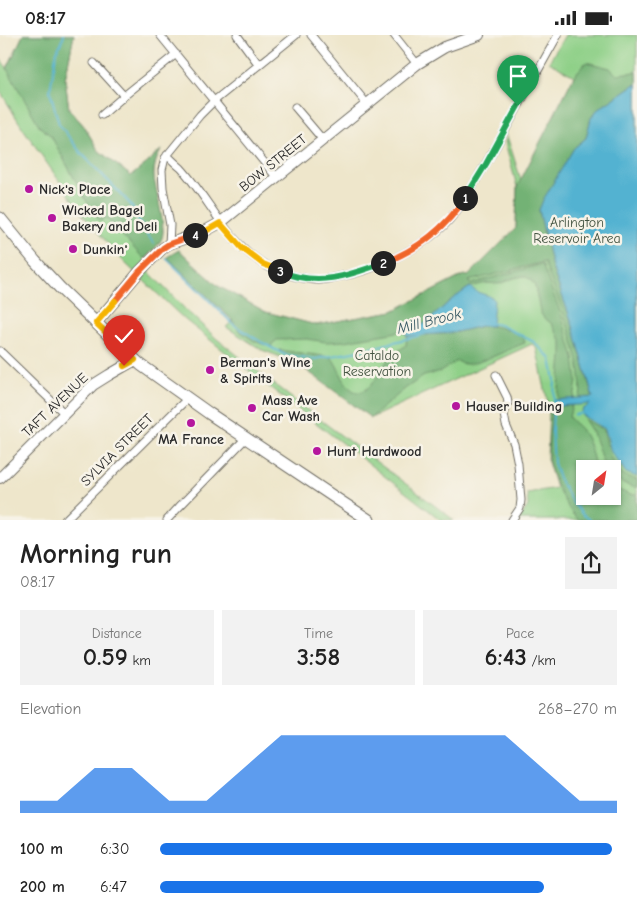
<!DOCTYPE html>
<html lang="en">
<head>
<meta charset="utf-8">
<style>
	:root { --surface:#fff; --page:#f2f2f2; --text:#222; --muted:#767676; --accent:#1a73e8 }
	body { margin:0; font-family:"Comic Neue",sans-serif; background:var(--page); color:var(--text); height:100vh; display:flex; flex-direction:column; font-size:19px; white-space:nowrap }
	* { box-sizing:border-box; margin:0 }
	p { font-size:16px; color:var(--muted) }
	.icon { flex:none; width:28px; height:28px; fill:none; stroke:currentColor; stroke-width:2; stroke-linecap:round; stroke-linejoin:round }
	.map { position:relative; height:485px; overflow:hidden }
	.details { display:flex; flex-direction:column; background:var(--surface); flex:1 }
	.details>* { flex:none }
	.needle { width:32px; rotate:30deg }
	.buttons { position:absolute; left:576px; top:425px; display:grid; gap:10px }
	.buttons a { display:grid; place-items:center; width:45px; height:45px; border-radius:0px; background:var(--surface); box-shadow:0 1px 4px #0004; font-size:25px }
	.pin { position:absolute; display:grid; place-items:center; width:42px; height:42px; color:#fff; margin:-51px -21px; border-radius:50% 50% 50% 0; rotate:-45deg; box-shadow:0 0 5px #0007 }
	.pin .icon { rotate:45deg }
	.km { position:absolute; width:25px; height:25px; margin:-12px; border-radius:50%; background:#222; color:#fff; font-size:14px; line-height:25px; text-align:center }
	.round { display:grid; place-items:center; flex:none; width:52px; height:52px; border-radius:0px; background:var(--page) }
	.summary { display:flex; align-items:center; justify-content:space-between; height:85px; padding:0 20px }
	h1 { font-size:28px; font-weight:600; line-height:38px }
	.metrics { display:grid; grid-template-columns:repeat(3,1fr); gap:8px; height:85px; padding:5px 20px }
	.metrics div { display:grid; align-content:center; border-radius:0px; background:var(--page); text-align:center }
	.metrics b { font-size:25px; font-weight:600 }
	.metrics small { font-size:14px; font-weight:400 }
	.metrics p { font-size:14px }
	.chart { height:140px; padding:10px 20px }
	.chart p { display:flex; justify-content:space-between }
	.chart svg { width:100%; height:90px; margin-top:5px; fill:var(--accent); opacity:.7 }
	ul { padding:0 20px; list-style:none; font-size:16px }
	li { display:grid; grid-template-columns:80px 60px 1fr; align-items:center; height:38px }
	li i { height:12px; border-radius:6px; background:var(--accent) }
	.status { display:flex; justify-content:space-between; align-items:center; height:35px; padding:0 25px; background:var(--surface); direction:ltr }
	.status svg { height:14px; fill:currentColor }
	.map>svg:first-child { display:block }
	.green { fill:#8fd088; stroke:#5d7e5a; fill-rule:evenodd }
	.forest { fill:#73b274; stroke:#4f6e50 }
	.water { fill:#52b2d1; stroke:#3e6e7e }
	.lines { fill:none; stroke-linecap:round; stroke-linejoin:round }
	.stream { stroke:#52b2d1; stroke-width:2 }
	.street-casing { stroke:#6f6c63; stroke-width:9 }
	.secondary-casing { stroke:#6f6c63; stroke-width:12 }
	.primary-casing { stroke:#6f6c63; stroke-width:13 }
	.street { stroke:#fff; stroke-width:7 }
	.secondary { stroke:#fff; stroke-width:10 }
	.primary { stroke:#fff; stroke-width:11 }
	.split-1-casing { stroke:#fff; stroke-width:10 }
	.split-2-casing { stroke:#fff; stroke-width:10 }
	.split-3-casing { stroke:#fff; stroke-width:10 }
	.split-4-casing { stroke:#fff; stroke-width:10 }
	.split-5-casing { stroke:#fff; stroke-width:10 }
	.split-6-casing { stroke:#fff; stroke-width:10 }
	.split-1 { stroke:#22a559; stroke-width:6 }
	.split-2 { stroke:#f0652b; stroke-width:6 }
	.split-3 { stroke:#22a559; stroke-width:6 }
	.split-4 { stroke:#f5b400; stroke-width:6 }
	.split-5 { stroke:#f0652b; stroke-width:6 }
	.split-6 { stroke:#f5b400; stroke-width:6 }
	.poi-dot { fill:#b5179e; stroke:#f7f3e8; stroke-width:2 }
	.labels { text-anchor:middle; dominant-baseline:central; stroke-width:5; stroke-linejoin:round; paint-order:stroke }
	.street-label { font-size:14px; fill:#2b2b2b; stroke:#f7f3e8 }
	.poi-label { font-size:14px; font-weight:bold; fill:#2b2b2b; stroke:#f7f3e8; text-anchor:start }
	.park-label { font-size:14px; fill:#445442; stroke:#f7f3e8 }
	.water-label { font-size:15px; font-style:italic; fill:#395a65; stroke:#f7f3e8 }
</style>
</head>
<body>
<div class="status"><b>08:17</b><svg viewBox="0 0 49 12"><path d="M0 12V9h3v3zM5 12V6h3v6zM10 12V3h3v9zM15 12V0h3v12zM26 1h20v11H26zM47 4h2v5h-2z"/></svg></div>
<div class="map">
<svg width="637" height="485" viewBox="0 0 637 485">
	<rect width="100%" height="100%" fill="#f7f3e8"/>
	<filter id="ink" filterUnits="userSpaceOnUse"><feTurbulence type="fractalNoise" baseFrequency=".02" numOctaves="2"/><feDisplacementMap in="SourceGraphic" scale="10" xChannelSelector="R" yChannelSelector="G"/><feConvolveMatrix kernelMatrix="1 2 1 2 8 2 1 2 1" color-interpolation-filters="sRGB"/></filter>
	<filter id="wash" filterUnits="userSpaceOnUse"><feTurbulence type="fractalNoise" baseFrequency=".0096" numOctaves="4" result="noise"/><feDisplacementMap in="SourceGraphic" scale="20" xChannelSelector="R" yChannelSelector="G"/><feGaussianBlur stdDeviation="1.12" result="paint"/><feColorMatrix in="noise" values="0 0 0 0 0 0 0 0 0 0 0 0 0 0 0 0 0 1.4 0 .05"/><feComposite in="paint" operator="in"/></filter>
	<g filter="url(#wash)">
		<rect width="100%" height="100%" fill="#eee6cb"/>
		<path class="green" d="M23 0H74L65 44 69 74 84 91 98 115 131 141 146 129 162 114C144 141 161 167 163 196 162 208 152 216 144 225L150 238 188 277 217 304 298 368 454 485H441L254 340 184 284 124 227 82 179 22 92 0 56V23L7 33Z
			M565 0H637V485H518L528 471 527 458 556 453 547 424 549 373 536 312 532 309 371 383 299 329 262 315 226 292 233 286 167 222 179 215 218 251 266 277 316 290 393 276 464 240 468 241 516 193 517 152 505 107 507 101 521 145 574 41 549 27ZM585 434H612V461H585Z"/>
		<path class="forest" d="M23 0H74L65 44 69 74 84 91 98 115 131 141 146 129 162 114C156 123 153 132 154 143 156 156 166 192 162 203 159 211 150 218 144 224L106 183 100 186 92 176 51 101 40 92 7 34Z
			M586 27 610 33 616 39 637 37V49L634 50 597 75 591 83 586 103 574 113 539 175 552 232 573 291 593 363 580 364C586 326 557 263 544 227L469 246 470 249 542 229 561 279 574 322 577 346 574 364 558 365 562 321V307L551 288 544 283 540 277 535 251 530 244 524 241 514 243 499 249 486 248 470 252 451 265 426 288 405 298 403 296 345 306 326 307 307 304 277 305 271 310 273 313 254 306 239 296 233 286 167 222 179 215 218 251 266 277 316 290 393 276 464 240 468 241 516 193 517 152 574 41Z
			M482 291C497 290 509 295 523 301L525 308C510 313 480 330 465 329 462 329 460 327 457 326L440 337 424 341 406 353 375 379 371 383 279 315 331 322C339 331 341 344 350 353 366 369 380 335 388 325 393 319 400 315 406 310L407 301 452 298Z
			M563 370 572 371 569 382C572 387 577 389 581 394 589 405 593 420 595 434H585V461H612L613 452 630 460H637V485H578C564 471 550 440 548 421 548 411 549 402 550 393 551 386 550 379 550 373L553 376 555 373Z
			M584 384 604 395C607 410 610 428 622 439 626 442 632 443 637 445V453C628 451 620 448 613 441L612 434H606L604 431 593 398Z"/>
		<path class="water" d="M637 49V442L626 438 611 417 605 394 583 381 582 375 590 369C577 371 565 369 553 373V365L593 362 573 291 552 232 539 175 543 165 574 113 586 103 591 83 597 75 634 50Z
			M470 252 477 257 492 262 494 266 492 291H482L452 298 407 301 405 298 426 288 451 265Z"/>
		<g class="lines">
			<path class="stream" d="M64 0 56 19 50 56 59 89 81 118 121 159 131 170 143 194 154 208
				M166 223 234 290 261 307 285 320 315 324 364 315 425 299
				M490 288 500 290 534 307 551 324 555 345 552 396 554 428 559 444 572 467 583 480 590 485
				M575 380 583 378"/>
		</g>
	</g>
	<g filter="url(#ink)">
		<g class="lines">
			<defs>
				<path id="street" d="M160 0 277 143
					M237 0 259 30
					M311 0 367 69
					M394 0 417 29
					M94 28 124 61
					M295 72 323 105
					M102 80 124 61 176 19
					M167 120C172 125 176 129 181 133 210 165 224 203 262 228 277 238 301 244 319 245 327 245 335 242 342 241 373 236 417 215 440 194 456 180 467 160 478 142 506 96 531 47 558 0
					M169 209 170 190 163 153 162 135 165 123 200 80 214 66 296 0
					M0 316 65 379
					M496 340 507 362 508 368 504 379 506 390 514 409 518 429 521 465 520 473 512 485
					M65 485 188 363
					M167 485 179 472 246 403"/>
				<path id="secondary" d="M96 288 140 236 163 213 169 209 205 196 220 188 417 29 445 12 479 0
					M0 443 93 350 109 340 135 325"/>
				<path id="primary" d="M0 183 35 226 60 253 124 315 141 330 210 379 337 464 369 485"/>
			</defs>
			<use href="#street" class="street-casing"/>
			<use href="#secondary" class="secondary-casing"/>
			<use href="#primary" class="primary-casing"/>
			<use href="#street" class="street"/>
			<use href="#secondary" class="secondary"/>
			<use href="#primary" class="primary"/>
		</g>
	</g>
	<g class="lines" filter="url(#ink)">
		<defs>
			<path id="split-1" d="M465 163 486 129 518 71"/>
			<path id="split-2" d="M383 228C417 215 445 194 465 163"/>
			<path id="split-3" d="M280 236C317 252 348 241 383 228"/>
			<path id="split-4" d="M195 200 206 196 220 188 242 213 263 229 280 236"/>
			<path id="split-5" d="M115 266 140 236 163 213 169 209 195 200"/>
			<path id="split-6" d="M115 266 96 288 135 325 124 331"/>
		</defs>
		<use href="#split-1" class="split-1-casing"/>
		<use href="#split-2" class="split-2-casing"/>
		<use href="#split-3" class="split-3-casing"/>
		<use href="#split-4" class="split-4-casing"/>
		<use href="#split-5" class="split-5-casing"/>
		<use href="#split-6" class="split-6-casing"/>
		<use href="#split-1" class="split-1"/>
		<use href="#split-2" class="split-2"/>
		<use href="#split-3" class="split-3"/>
		<use href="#split-4" class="split-4"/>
		<use href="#split-5" class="split-5"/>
		<use href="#split-6" class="split-6"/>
	</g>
	<g class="poi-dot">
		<circle cx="29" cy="154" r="5"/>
		<circle cx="52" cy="183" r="5"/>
		<circle cx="73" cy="214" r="5"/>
		<circle cx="210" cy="335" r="5"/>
		<circle cx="456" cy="371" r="5"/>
		<circle cx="252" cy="373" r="5"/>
		<circle cx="191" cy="388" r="5"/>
		<circle cx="317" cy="416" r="5"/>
	</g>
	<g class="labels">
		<g class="street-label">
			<text transform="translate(273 128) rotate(-39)">BOW STREET</text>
			<text transform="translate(55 370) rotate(-44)">TAFT AVENUE</text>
			<text transform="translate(117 415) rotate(-45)">SYLVIA STREET</text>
		</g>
		<g class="poi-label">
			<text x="39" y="154">Nick's Place</text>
			<text x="62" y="175">Wicked Bagel<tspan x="62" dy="16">Bakery and Deli</tspan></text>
			<text x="83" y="214">Dunkin'</text>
			<text x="220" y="327">Berman's Wine<tspan x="220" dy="16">&amp; Spirits</tspan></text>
			<text x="262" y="365">Mass Ave<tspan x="262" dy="16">Car Wash</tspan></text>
			<text x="466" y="371">Hauser Building</text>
			<text x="191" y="404" text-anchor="middle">MA France</text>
			<text x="327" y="416">Hunt Hardwood</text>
		</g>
		<g class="park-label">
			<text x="577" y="187">Arlington<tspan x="577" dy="16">Reservoir Area</tspan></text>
			<text x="377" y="320">Cataldo<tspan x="377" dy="16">Reservation</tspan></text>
		</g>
		<g class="water-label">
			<text transform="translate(429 286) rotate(-14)">Mill Brook</text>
		</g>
	</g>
</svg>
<div class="buttons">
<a><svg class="needle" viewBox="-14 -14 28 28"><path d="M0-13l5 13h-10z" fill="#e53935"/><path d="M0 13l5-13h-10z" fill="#767676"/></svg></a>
</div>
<div class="pin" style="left:518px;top:71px;background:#1e9e55"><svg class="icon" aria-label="arrive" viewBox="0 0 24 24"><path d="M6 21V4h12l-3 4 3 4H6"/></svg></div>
<div class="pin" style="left:124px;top:331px;background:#d93025"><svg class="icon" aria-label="check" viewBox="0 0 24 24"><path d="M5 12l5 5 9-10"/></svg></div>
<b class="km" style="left:465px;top:163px">1</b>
<b class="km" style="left:383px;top:228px">2</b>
<b class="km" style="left:280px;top:236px">3</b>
<b class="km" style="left:195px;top:200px">4</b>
</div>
<section class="details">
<div class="summary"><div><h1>Morning run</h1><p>08:17</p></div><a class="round"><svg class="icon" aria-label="share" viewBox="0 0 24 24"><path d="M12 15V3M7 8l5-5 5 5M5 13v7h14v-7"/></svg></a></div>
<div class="metrics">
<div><p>Distance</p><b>0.59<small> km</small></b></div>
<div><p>Time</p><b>3:58</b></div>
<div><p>Pace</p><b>6:43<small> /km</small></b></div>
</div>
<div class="chart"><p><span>Elevation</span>268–270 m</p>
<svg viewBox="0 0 160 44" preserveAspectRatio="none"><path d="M0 44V38L10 38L20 22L30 22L40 38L50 38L60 22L70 6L80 6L90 6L100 6L110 6L120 6L130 6L140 22L150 38L160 38V44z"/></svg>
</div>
<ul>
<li><b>100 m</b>6:30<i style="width:99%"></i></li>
<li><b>200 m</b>6:47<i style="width:84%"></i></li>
</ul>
</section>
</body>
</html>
